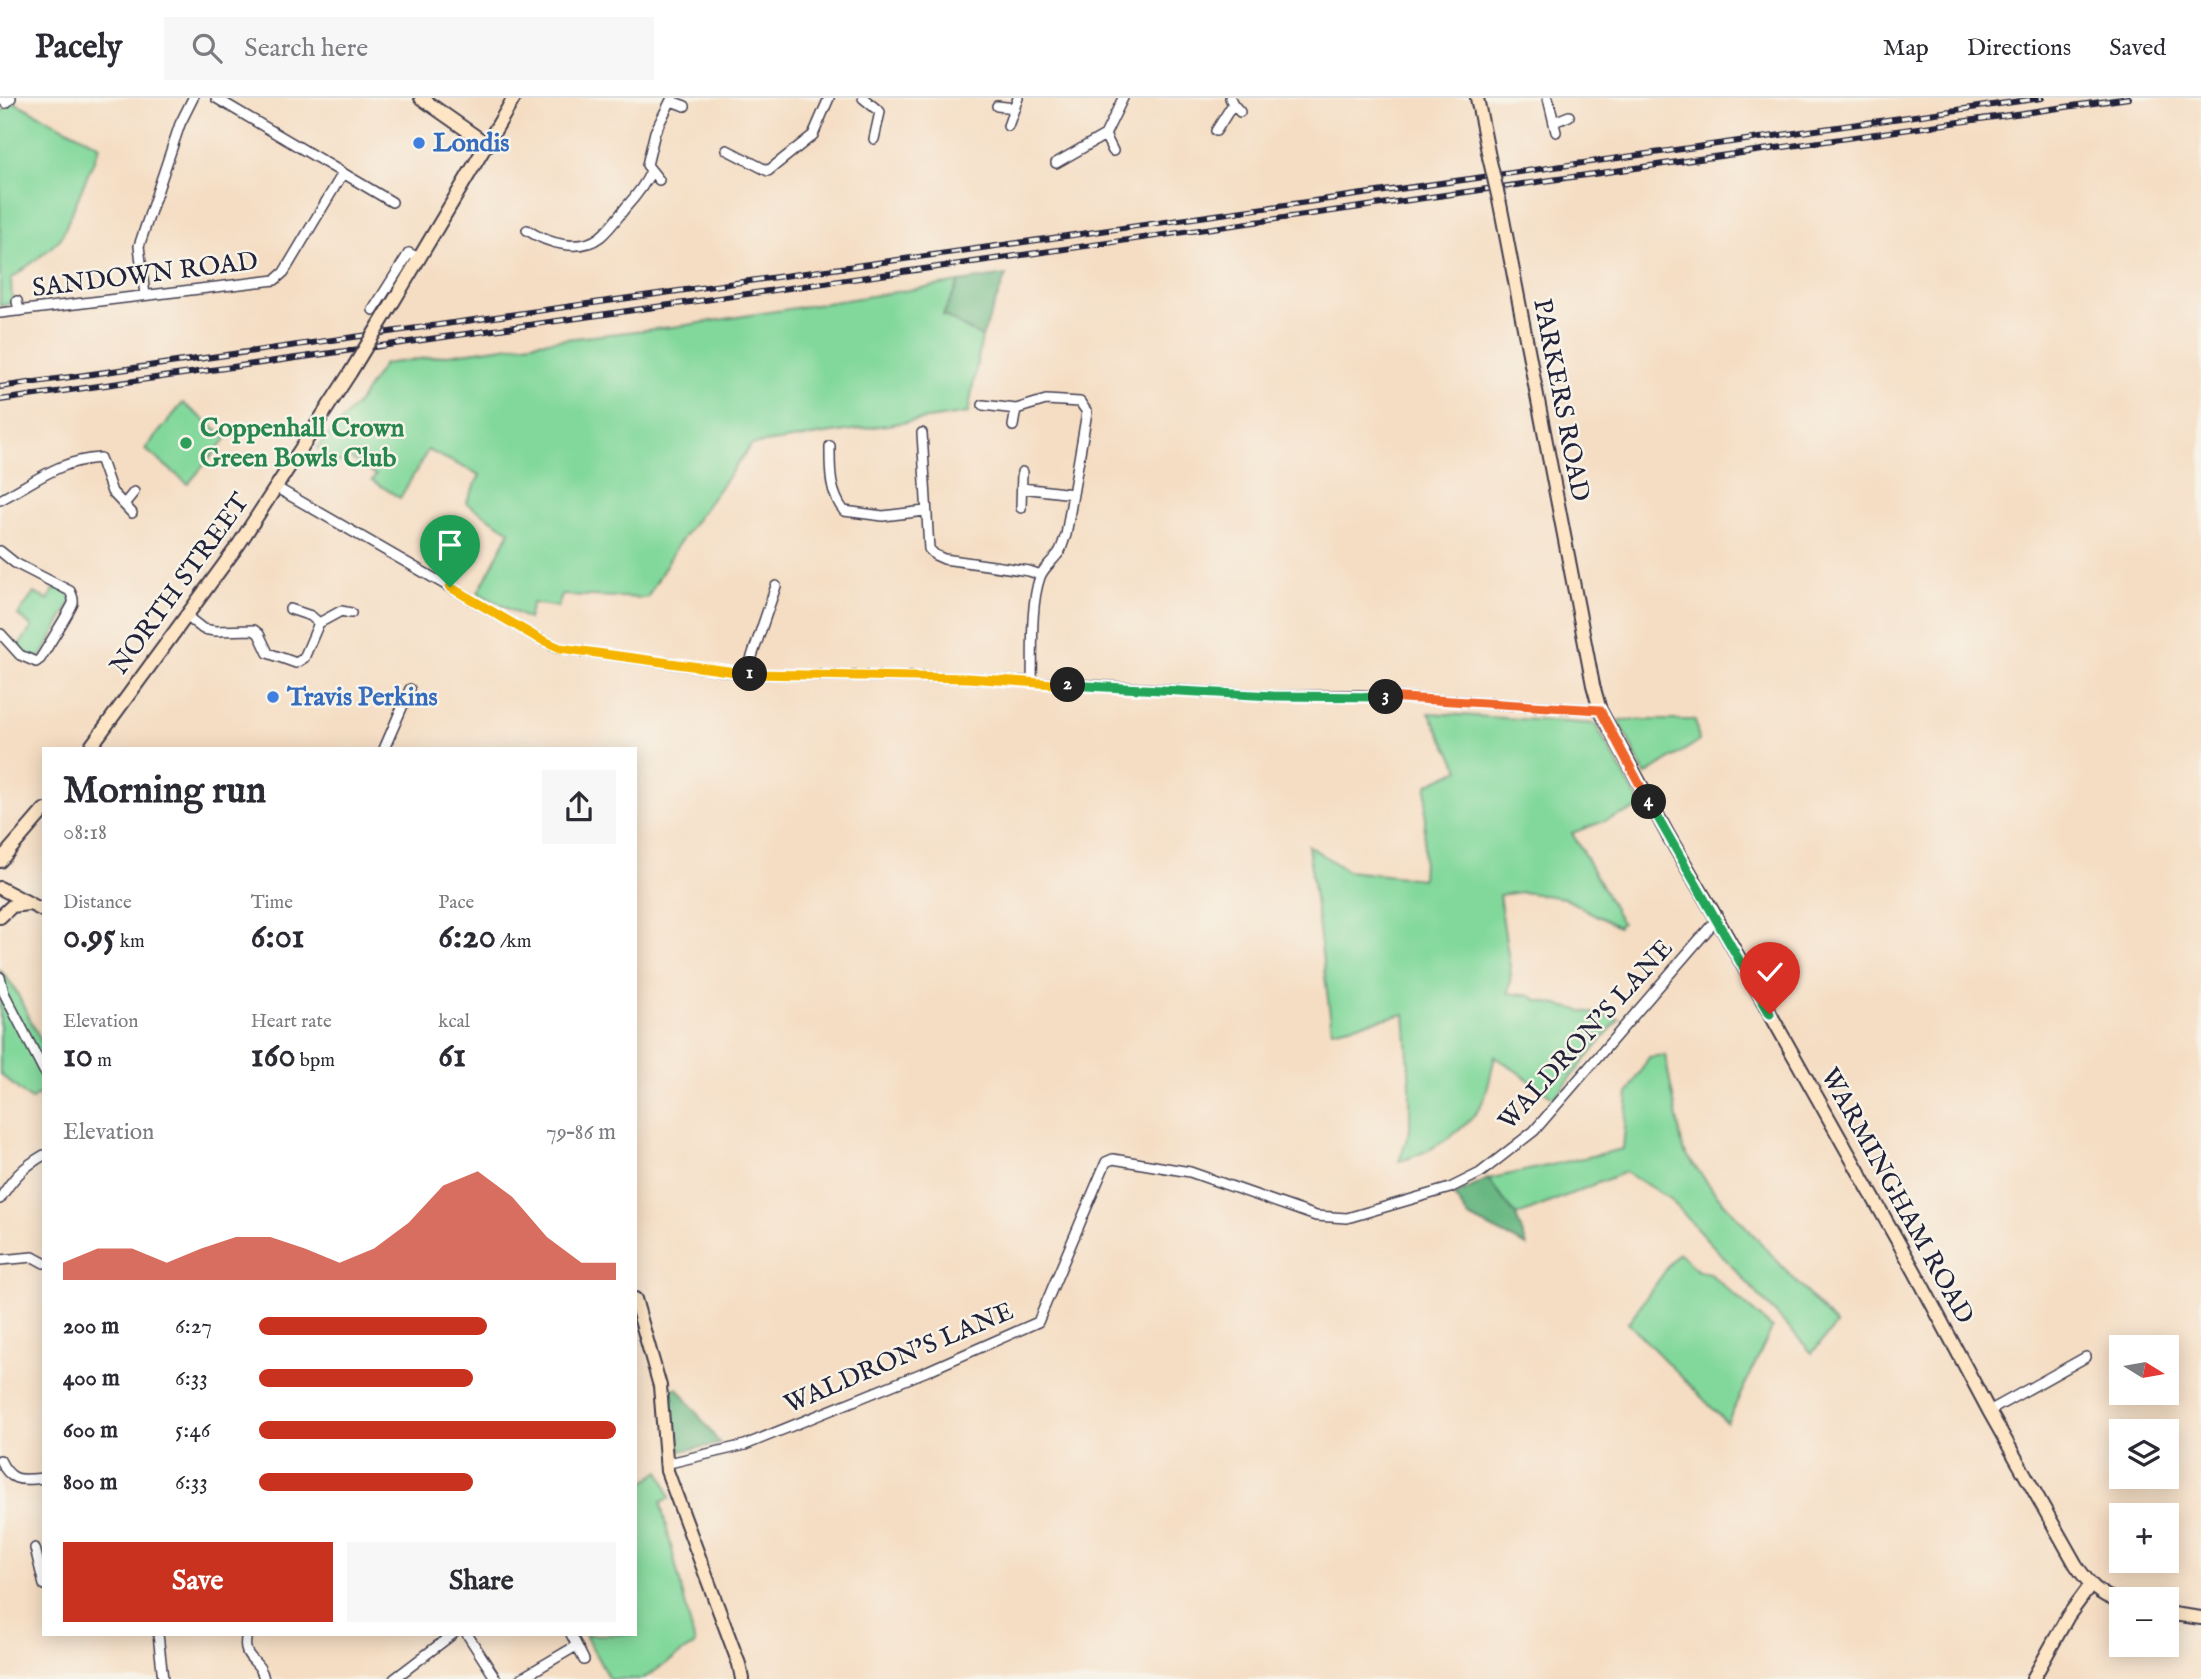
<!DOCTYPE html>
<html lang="en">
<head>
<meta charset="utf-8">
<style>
	:root { --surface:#fff; --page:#f7f7f7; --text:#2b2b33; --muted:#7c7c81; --line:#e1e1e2; --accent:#c8321e }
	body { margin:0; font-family:"IM FELL English",serif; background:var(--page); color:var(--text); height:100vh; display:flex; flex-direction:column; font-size:26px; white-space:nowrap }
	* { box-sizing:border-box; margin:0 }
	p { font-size:23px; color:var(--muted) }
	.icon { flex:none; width:38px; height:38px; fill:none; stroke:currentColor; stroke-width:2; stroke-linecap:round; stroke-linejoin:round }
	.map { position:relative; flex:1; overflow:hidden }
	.drawer { position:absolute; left:42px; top:649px; width:595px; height:889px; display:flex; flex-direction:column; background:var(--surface); border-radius:0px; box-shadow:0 4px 18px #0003 }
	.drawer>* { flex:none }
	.needle { width:46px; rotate:101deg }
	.tools { position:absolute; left:2109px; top:1237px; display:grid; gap:14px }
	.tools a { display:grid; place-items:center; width:70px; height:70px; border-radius:0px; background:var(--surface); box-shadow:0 4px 18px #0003; font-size:35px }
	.pin { position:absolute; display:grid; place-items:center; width:60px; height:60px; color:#fff; margin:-72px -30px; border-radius:50% 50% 50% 0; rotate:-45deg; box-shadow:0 0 7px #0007 }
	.pin .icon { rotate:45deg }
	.km { position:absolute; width:35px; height:35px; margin:-18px; border-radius:50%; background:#222; color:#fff; font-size:19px; line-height:35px; text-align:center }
	.round { display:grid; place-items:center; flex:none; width:74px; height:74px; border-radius:0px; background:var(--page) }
	.summary { display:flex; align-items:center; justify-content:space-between; height:119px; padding:0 21px }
	h1 { font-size:38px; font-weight:700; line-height:52px }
	.metrics { display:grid; grid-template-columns:repeat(3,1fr); gap:10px; height:119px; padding:7px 21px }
	.metrics div { display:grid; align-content:center }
	.metrics b { font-size:35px; font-weight:700 }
	.metrics small { font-size:19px; font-weight:400 }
	.metrics p { font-size:19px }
	.chart { height:196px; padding:14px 21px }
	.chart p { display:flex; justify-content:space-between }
	.chart svg { width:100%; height:126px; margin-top:7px; fill:var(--accent); opacity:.7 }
	.cta { display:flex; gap:14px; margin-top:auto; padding:14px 21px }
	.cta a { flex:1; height:80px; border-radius:0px; background:var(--accent); color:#fff; font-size:28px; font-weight:700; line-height:80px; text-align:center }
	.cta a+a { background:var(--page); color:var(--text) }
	ul { padding:0 21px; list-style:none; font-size:23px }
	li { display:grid; grid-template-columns:112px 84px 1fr; align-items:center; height:52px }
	li i { height:18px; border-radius:9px; background:var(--accent) }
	header { display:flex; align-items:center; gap:42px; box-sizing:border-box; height:98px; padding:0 35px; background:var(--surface); border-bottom:2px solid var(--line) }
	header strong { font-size:33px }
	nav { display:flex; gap:38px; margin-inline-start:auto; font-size:24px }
	.search { width:490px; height:63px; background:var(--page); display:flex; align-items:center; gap:18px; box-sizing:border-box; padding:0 24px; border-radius:0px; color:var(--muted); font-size:26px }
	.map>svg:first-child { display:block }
	.green { fill:#82d89b; stroke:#527d6b; stroke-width:2 }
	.forest { fill:#69b883; stroke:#466d5f; stroke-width:2 }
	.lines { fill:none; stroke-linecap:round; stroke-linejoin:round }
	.street-casing { stroke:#423e4f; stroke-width:12 }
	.secondary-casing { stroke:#423e4f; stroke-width:16 }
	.street { stroke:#fff; stroke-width:9 }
	.secondary { stroke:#fde5c5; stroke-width:12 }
	.rail-casing { stroke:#22223b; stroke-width:6 }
	.rail { stroke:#f7f3e8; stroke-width:3.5; stroke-dasharray:10; stroke-linecap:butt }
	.secondary-bridge-casing { stroke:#423e4f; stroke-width:16; stroke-linecap:butt }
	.secondary-bridge { stroke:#fde5c5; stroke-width:12 }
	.split-1-casing { stroke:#fff; stroke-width:14 }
	.split-2-casing { stroke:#fff; stroke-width:14 }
	.split-3-casing { stroke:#fff; stroke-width:14 }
	.split-4-casing { stroke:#fff; stroke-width:14 }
	.split-5-casing { stroke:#fff; stroke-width:14 }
	.split-1 { stroke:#f5b400; stroke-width:9 }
	.split-2 { stroke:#f5b400; stroke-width:9 }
	.split-3 { stroke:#22a559; stroke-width:9 }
	.split-4 { stroke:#f0652b; stroke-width:9 }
	.split-5 { stroke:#22a559; stroke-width:9 }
	.shop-dot { fill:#3f7fe0; stroke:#f7f3e8; stroke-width:2.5 }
	.leisure-dot { fill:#2e9e5b; stroke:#f7f3e8; stroke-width:2.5 }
	.labels { text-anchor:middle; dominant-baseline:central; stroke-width:5; stroke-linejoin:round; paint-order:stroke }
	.shop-label { font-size:26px; font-weight:bold; fill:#366cbe; stroke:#f7f3e8; text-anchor:start }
	.street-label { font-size:26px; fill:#22223b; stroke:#f7f3e8 }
	.leisure-label { font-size:26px; font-weight:bold; fill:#27864d; stroke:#f7f3e8; text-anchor:start }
</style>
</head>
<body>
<header>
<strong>Pacely</strong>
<div class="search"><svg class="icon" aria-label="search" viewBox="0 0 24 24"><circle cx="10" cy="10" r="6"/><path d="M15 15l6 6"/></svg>Search here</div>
<nav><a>Map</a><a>Directions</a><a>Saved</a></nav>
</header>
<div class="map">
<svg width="2201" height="1581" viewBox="0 0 2201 1581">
	<rect width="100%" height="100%" fill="#f7f3e8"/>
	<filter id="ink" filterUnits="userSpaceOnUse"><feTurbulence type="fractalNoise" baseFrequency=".0143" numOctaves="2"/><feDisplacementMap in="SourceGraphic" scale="14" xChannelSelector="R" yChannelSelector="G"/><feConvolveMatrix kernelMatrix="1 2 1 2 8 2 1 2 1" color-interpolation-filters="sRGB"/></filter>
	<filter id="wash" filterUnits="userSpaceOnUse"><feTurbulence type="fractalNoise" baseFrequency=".00686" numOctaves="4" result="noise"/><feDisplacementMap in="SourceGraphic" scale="28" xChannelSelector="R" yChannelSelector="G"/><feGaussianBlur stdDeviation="1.57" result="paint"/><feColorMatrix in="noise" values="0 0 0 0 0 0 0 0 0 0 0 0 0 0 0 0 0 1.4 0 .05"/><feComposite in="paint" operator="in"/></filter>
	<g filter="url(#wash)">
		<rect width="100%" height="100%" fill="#f5ddc3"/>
		<path class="green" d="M14 4 100 48 61 140 47 153 11 181 12 205 0 208V14Z
			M959 184 943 217 982 239 968 315 751 347 677 448 647 500 562 497 558 509 532 505 528 521 478 495 510 433 466 405 480 377 428 352 400 400 372 382 376 377 348 359 341 365 317 350 358 305 384 266 539 244 681 228Z
			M183 305 227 340 188 386 145 351Z
			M63 489 73 501 40 561 20 557V546L32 529 18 517 34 495 48 502 53 492Z
			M1429 615 1595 626 1642 709 1572 735 1622 825 1618 829 1564 800 1522 794 1499 797 1511 876 1508 895 1530 898 1539 903 1619 921 1554 1000 1495 958C1491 973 1489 992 1482 1005 1467 1033 1428 1056 1399 1063L1410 1032V985L1405 916 1332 932 1308 747 1347 773 1422 781 1427 687 1460 672Z
			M1619 622H1695L1699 643 1645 677Z
			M0 872 14 889 44 949V1007L38 996 31 1002 0 976Z
			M1665 957 1683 1052 1716 1096 1836 1227 1812 1255 1669 1100 1625 1074 1516 1118 1488 1081 1623 1051 1628 995 1649 959Z
			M1678 1155 1698 1173 1709 1175 1772 1230 1727 1325 1628 1225Z
			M660 1373 670 1400 661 1404 662 1411 695 1546 643 1581H609L585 1537 635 1536V1391Z"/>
		<path class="forest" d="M1006 177 982 239 943 217 959 184Z
			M1488 1081 1516 1118 1527 1148 1469 1119 1454 1098Z
			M678 1290 720 1346 681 1353 674 1345 668 1291Z"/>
	</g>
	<g filter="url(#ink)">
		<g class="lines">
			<defs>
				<path id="street" d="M0 0 6 5 11 0
					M216 0 392 104
					M863 0 880 14 874 41
					M1548 0 1556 34
					M671 3 685 8
					M1233 6 1240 14
					M997 8 1015 10
					M1554 24 1569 18
					M1008 28 1018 0
					M1216 33 1233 6 1230 0
					M1105 37 1113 53
					M727 52 768 73 813 37 829 0
					M1056 65 1105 37 1123 0
					M659 82 647 67 655 34 672 0
					M527 132C547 145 579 155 600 139 610 131 618 119 626 109 636 98 645 87 651 73
					M145 197 139 148 180 26 193 0
					M17 203 19 213
					M373 212 409 155 419 160
					M0 215 275 182 284 174 343 75
					M983 307 1016 311 1046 302 1080 304 1087 314 1066 437C1063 443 1062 452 1057 457 1051 465 1044 469 1040 479 1030 507 1033 554 1032 584
					M1013 328 1016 311
					M922 335 929 451 935 457 944 461 1029 473 1041 477
					M830 348C830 372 829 393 844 413L883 418 925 413
					M277 390 536 539 560 550 746 576 968 580 1273 598 1359 597 1600 612
					M1022 390 1073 396
					M0 402C35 384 59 362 100 360L112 394 132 415
					M125 405 134 394
					M1021 410 1022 374
					M0 453 15 465 70 493C72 498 74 500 73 505 72 509 45 553 40 561L36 564 20 557 1 536
					M290 511 311 518 319 525
					M185 517 203 531 215 533 254 532 259 536 268 555 296 565 304 560 319 525 341 513 351 515
					M746 576 776 488
					M384 651 410 591
					M0 879 4 895 44 973
					M0 1101C12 1081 23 1069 44 1057
					M0 1162 33 1159 44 1165
					M1989 1313 2086 1259
					M0 1362C11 1385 21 1382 44 1380
					M665 1366 745 1347 927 1273 1038 1224 1106 1064 1113 1061 1190 1074 1316 1118 1347 1120 1450 1090 1480 1075 1534 1033 1717 821
					M35 1450 44 1487
					M158 1536 163 1581
					M247 1536C240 1563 260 1559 264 1581
					M467 1536 496 1581
					M571 1536 584 1562
					M394 1581 453 1536
					M520 1581 576 1548"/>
				<path id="secondary" d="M421 0 488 47
					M1477 0 1489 59
					M1500 106 1593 587 1600 612 1668 737 1717 821 1915 1174 1989 1313 2076 1467C2089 1486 2098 1497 2121 1504
					M392 206 514 0
					M89 651 239 446 350 275
					M0 763 44 712
					M0 790 44 813
					M0 819 12 808 28 806
					M635 1201 660 1288 667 1373 739 1566 742 1581
					M2166 1515 2201 1520
					M2033 1581 2068 1518 2090 1488"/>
			</defs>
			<use href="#street" class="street-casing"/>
			<use href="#secondary" class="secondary-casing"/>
			<use href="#street" class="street"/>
			<use href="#secondary" class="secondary"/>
			<defs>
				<path id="rail" d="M0 289 2042 0
					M0 302 2129 0"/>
			</defs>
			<use href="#rail" class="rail-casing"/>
			<use href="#rail" class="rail"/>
			<defs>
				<path id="secondary-bridge" d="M1489 59 1500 106
					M350 275 392 206"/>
			</defs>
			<use href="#secondary-bridge" class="secondary-bridge-casing"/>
			<use href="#secondary-bridge" class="secondary-bridge"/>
		</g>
	</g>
	<g class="lines" filter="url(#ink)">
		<defs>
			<path id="split-1" d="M450 489 536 539 560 550 750 576"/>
			<path id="split-2" d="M750 576 968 580 1068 587"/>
			<path id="split-3" d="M1068 587 1273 598 1386 599"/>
			<path id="split-4" d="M1386 599 1600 612 1649 704"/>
			<path id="split-5" d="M1649 704 1770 916"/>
		</defs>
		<use href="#split-1" class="split-1-casing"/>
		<use href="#split-2" class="split-2-casing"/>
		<use href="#split-3" class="split-3-casing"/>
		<use href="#split-4" class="split-4-casing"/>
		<use href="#split-5" class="split-5-casing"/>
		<use href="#split-1" class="split-1"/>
		<use href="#split-2" class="split-2"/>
		<use href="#split-3" class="split-3"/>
		<use href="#split-4" class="split-4"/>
		<use href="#split-5" class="split-5"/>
	</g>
	<g class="shop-dot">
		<circle cx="419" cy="45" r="7"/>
		<circle cx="273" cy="599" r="7"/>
	</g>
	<circle class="leisure-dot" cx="186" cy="345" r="7"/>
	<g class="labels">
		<g class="shop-label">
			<text x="433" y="45">Londis</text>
			<text x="287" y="599">Travis Perkins</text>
		</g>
		<g class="street-label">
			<text transform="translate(145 177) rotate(-7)">SANDOWN ROAD</text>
			<text transform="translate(1561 302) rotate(79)">PARKERS ROAD</text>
			<text transform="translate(180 486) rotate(-54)">NORTH STREET</text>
			<text transform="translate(1586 937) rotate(-48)">WALDRON'S LANE</text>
			<text transform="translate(1897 1098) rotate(61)">WARMINGHAM ROAD</text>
			<text transform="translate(899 1260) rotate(-23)">WALDRON'S LANE</text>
		</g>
		<g class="leisure-label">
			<text x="200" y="330">Coppenhall Crown<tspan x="200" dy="30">Green Bowls Club</tspan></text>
		</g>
	</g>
</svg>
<div class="tools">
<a><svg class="needle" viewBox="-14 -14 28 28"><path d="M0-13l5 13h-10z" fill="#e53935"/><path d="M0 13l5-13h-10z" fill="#7c7c81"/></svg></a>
<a><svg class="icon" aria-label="layers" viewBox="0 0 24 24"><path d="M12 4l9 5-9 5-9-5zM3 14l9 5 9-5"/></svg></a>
<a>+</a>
<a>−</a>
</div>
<div class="pin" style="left:450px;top:489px;background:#1e9e55"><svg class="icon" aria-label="arrive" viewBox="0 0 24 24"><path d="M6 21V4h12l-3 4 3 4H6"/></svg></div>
<div class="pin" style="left:1770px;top:916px;background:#d93025"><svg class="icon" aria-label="check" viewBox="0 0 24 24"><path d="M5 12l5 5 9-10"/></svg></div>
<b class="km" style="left:750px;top:576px">1</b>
<b class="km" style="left:1068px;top:587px">2</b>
<b class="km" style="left:1386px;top:599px">3</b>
<b class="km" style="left:1649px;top:704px">4</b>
<section class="drawer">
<div class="summary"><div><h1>Morning run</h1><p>08:18</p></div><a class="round"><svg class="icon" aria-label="share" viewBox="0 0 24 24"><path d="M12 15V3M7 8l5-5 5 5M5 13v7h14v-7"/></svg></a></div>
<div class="metrics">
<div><p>Distance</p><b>0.95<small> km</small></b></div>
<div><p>Time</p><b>6:01</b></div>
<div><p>Pace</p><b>6:20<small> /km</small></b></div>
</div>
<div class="metrics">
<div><p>Elevation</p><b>10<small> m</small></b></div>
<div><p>Heart rate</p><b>160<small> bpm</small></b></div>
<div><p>kcal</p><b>61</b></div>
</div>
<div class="chart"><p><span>Elevation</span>79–86 m</p>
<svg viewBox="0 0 160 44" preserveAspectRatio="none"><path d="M0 44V38L10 33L20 33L30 38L40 33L50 29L60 29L70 33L80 38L90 33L100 24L110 11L120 6L130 15L140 29L150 38L160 38V44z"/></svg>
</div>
<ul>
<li><b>200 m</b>6:27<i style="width:64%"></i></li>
<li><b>400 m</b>6:33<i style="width:60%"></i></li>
<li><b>600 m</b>5:46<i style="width:100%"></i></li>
<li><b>800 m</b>6:33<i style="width:60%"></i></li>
</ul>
<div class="cta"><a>Save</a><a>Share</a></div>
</section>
</div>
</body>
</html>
